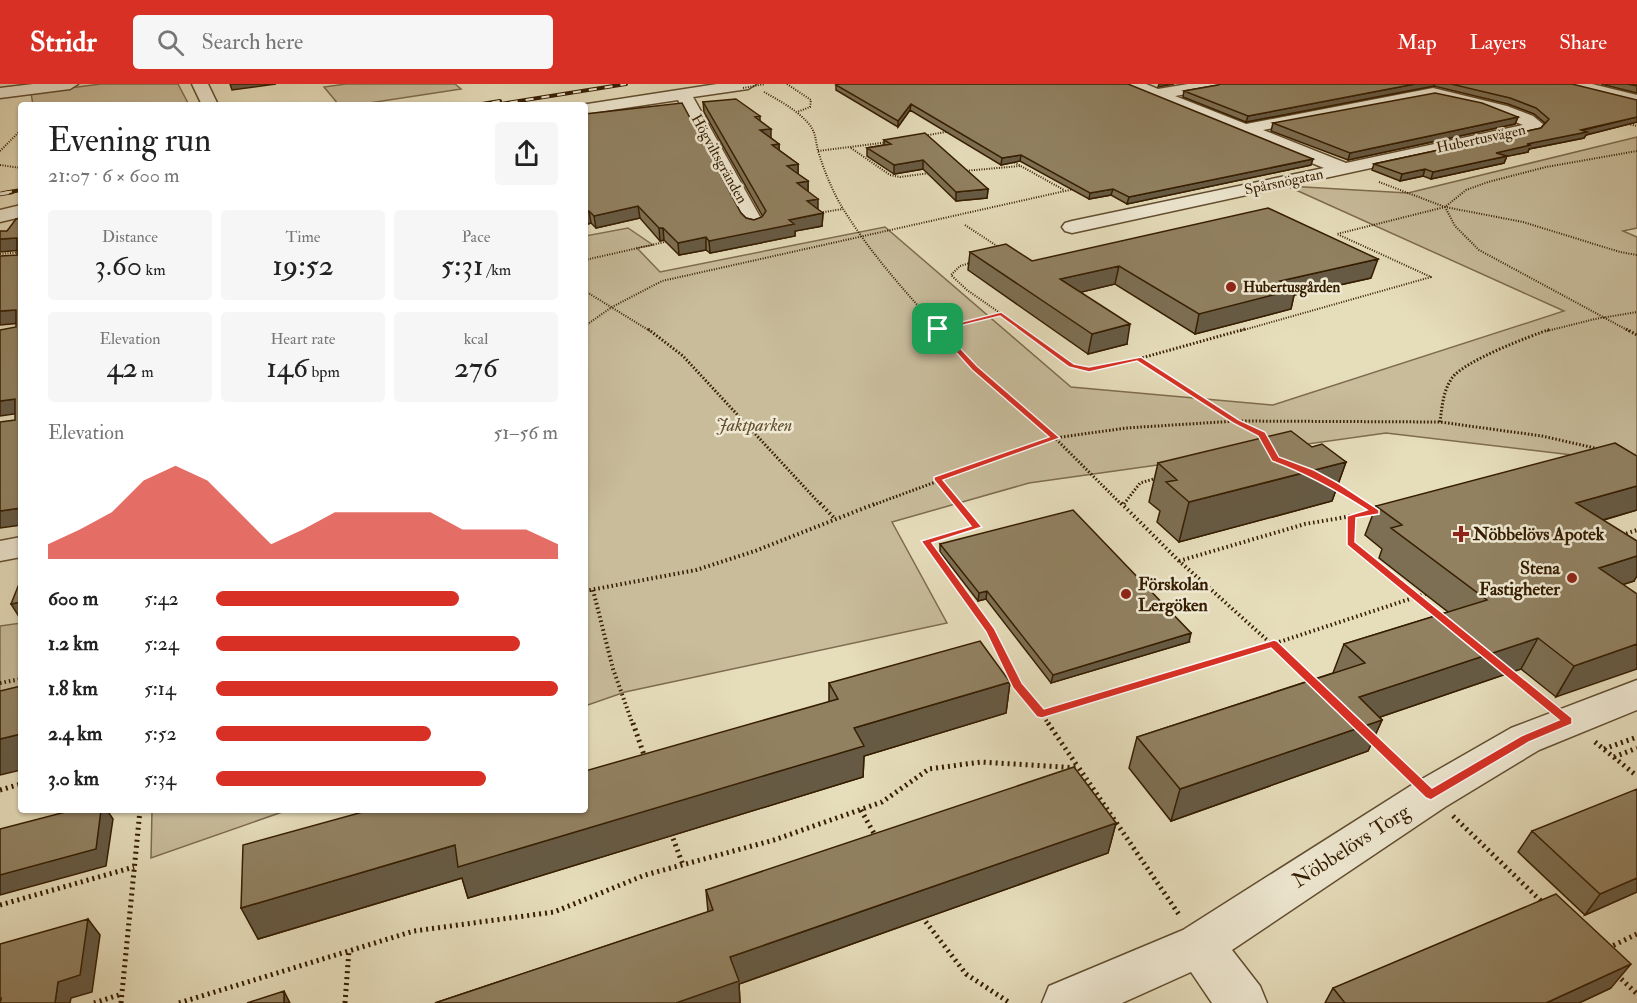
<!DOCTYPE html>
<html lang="en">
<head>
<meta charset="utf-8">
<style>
	:root { --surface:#fff; --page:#f6f6f6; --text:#222; --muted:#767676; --accent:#d93025 }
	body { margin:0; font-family:"IM FELL Double Pica",serif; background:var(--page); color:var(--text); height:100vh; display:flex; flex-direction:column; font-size:22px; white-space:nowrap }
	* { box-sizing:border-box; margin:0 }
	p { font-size:20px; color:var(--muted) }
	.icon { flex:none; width:33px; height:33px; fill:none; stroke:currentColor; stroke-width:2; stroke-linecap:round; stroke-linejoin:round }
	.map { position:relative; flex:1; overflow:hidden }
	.details { position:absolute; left:18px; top:18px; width:570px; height:711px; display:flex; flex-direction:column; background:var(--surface); border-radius:6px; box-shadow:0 2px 4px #0004 }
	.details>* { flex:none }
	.pin { position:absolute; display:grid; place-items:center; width:51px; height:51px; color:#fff; margin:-26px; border-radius:12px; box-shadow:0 3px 9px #0006 }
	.round { display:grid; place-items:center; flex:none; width:63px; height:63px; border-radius:6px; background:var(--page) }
	.headline { display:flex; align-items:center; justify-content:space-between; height:102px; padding:0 30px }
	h1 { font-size:33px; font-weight:600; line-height:45px }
	.stats { display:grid; grid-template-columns:repeat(3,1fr); gap:9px; height:102px; padding:6px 30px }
	.stats div { display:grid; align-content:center; border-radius:6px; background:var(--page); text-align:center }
	.stats b { font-size:30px; font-weight:600 }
	.stats small { font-size:16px; font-weight:400 }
	.stats p { font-size:16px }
	.chart { height:168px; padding:12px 30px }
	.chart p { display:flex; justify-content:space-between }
	.chart svg { width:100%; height:108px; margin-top:6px; fill:var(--accent); opacity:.7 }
	ul { padding:0 30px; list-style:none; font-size:20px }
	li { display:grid; grid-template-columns:96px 72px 1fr; align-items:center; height:45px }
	li i { height:15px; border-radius:8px; background:var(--accent) }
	header { display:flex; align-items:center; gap:36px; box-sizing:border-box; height:84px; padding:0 30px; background:var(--accent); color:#fff }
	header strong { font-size:28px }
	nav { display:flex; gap:33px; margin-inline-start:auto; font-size:21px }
	.search { width:420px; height:54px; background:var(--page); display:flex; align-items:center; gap:15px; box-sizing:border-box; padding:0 21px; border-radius:6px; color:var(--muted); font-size:22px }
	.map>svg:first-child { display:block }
	.green { fill:#c8bc9b; stroke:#7e6c4e; stroke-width:1.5 }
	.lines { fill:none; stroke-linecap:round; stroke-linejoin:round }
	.minor-casing { stroke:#614d2f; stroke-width:3 }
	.path-far3 { stroke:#351d00; stroke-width:2; stroke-dasharray:1 1.5; stroke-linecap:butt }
	.path-far2 { stroke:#351d00; stroke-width:3; stroke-dasharray:1.5 2; stroke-linecap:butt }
	.path-far1 { stroke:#351d00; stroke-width:4; stroke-dasharray:1.5 3; stroke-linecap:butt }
	.path { stroke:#351d00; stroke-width:5; stroke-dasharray:2 4; stroke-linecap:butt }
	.minor { fill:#efe9d3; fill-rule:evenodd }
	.rail-far1-casing { stroke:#351d00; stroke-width:4 }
	.rail-casing { stroke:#351d00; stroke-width:4.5 }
	.rail-far1 { stroke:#efe9d3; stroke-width:2; stroke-dasharray:8; stroke-linecap:butt }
	.rail { stroke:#efe9d3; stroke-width:3; stroke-dasharray:9; stroke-linecap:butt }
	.path-bridge { stroke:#351d00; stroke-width:2; stroke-dasharray:1 1.5; stroke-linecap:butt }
	.wall { fill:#7d6f53; stroke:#351d00; stroke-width:1.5 }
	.shaded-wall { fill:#665a44; stroke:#351d00; stroke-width:1.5 }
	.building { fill:#918161; stroke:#351d00; stroke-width:1.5 }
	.route { fill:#d93025; stroke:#fff; stroke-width:1.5; fill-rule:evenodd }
	.poi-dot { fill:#8f2418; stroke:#efe9d3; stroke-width:2 }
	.labels { text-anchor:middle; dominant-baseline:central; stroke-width:5; stroke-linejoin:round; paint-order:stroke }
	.far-street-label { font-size:15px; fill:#351d00; stroke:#efe9d3 }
	.far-poi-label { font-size:15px; font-weight:bold; fill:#351d00; stroke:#efe9d3; text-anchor:start }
	.park-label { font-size:18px; font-style:italic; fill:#614d2e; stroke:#efe9d3 }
	.poi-label { font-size:18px; font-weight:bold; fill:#351d00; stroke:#efe9d3; text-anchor:start }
	.near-street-label { font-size:21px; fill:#351d00; stroke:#efe9d3 }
</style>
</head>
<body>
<header>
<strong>Stridr</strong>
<div class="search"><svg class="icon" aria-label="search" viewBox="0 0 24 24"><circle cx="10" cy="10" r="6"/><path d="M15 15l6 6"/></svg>Search here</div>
<nav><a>Map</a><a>Layers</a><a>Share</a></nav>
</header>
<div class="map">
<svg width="1637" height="919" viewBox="0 0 1637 919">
	<rect width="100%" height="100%" fill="#e6ddbb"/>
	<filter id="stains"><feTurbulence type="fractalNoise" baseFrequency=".00333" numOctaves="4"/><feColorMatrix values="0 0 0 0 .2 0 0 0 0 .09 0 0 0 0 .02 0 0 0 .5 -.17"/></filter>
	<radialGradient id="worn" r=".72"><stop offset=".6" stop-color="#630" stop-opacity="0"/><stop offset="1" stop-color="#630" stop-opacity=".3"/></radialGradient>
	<path class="green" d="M101 0H178L189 21H33L31 9Z
		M346 0H455L461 5 356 21H339L324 3Z
		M1637 53V144L1623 147 1637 153V380L1623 377 1386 349 1029 399 892 438 947 539 625 608 585 622V152L628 144 653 161 637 164 660 188 885 143 1071 303 1273 321 1564 227 1287 102 1408 109Z
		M21 539V616L0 621V542Z
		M152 726H288L151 774Z"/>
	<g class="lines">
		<defs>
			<path id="minor" d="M33 0H78L70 5 0 14V4Z
				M192 0H208L218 21H202Z
				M717 0H756L748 5 693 13 764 140 761 144 754 146 747 144 744 140 678 16 585 30V21H581Z
				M1124 0H1146L1158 5 1188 0H1224L1216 5 1175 12 1246 40 1433 4 1507 22 1533 32 1544 41 1538 48 1532 49 1072 149 1065 147 1062 143 1065 139 1072 137 1324 84 1150 13 1127 3ZM1433 14 1480 24 1523 41 1346 79 1263 46Z
				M1565 0H1592L1637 11V21L1568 3Z
				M21 121V133L0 138V126Z
				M21 453V473L0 477V457Z
				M1637 596V626L1539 666 1445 723 1232 866 1260 902 1267 919H1212L1191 888 1122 919H1042L1049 902 1183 846 1415 699 1511 644Z"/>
		</defs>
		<use href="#minor" class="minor-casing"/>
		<path class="path-far3" d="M787 0 811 16 810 23 797 28
			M764 8C780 17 797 26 809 40 817 50 815 58 819 70 825 89 834 111 845 128 873 172 906 209 941 247
			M1623 39 1637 42
			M923 52 951 47
			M851 64 890 91 900 93 930 89
			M0 67 21 46
			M818 67 889 58
			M1010 76 1064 106
			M0 81 21 84
			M964 87 1020 82
			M1379 98 1445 123 1523 138 1620 168 1637 171
			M818 129 843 125
			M965 141 1000 164
			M0 170 21 168
			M585 176 669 157
			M973 178 960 182 951 191 967 206 1000 229
			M585 207 650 247
			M585 242 612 223 662 197 1074 105
			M938 245 1001 230 1023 247
			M1240 247 1431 193 1337 150 1445 123
			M1547 247 1595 235 1637 228
			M1629 247 1479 166 1455 142 1445 123 1466 106 1488 98 1546 83 1637 67"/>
		<path class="path-far2" d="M648 245 683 272 821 421
			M939 245 975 284 1055 354 1122 421
			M1021 245 1071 282 1089 286 1138 275
			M1245 245 1138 275 1236 337 1262 350 1266 358
			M1626 245 1637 251
			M1440 338C1442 323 1443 307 1452 294 1464 277 1530 252 1551 245
			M938 395 959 421
			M1333 400 1364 421
			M1124 420 1140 399 1157 394
			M873 421 1055 354 1126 344 1236 337 1440 338 1542 352 1599 365"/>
		<path class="path-far1" d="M820 419 835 435
			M958 419 977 443 926 457 991 546 1017 601 1041 630
			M1121 419 1179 477 1314 598
			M1362 419 1375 428
			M1374 428 1352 432 1350 459 1440 533
			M1622 451 1637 446
			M1179 477 1305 440 1352 432
			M593 506 613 585 633 641
			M585 507 696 486 755 467 877 419
			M1506 587 1545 618
			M0 599 21 595
			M1049 641 1042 630 1273 560 1428 509"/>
		<path class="path" d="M633 639 645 674
			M1048 639 1078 683
			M1371 653 1407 688
			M1595 658 1637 692
			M1604 665 1637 653
			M1614 673 1637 664
			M0 706 21 700
			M861 726 876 753
			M1453 732 1543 819
			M671 749 683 781
			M0 821 134 783
			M922 833 966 890 1010 919
			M1608 864 1637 850
			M1617 891 1637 910
			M94 919 122 910
			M121 919 140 726
			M179 919 414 847 554 828 645 791 774 756 882 718 929 685 981 678 1079 684 1180 832
			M345 919 349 866"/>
		<use href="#minor" class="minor"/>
		<defs>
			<path id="rail-far1" d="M476 21 500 17
				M494 21 626 0
				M4 109 21 106"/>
			<path id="rail" d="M0 110 12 108"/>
		</defs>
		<use href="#rail-far1" class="rail-far1-casing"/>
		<use href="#rail" class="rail-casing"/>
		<use href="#rail-far1" class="rail-far1"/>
		<use href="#rail" class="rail"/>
		<path class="path-bridge" d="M743 4 765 0"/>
	</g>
	<path class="wall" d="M1220 0H1572L1637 38 1586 51 1584 54 1529 65 1528 68 1507 72 1504 79 1431 95 1423 92 1400 97 1372 86 1374 80 1541 44 1545 39 1534 30 1508 20 1434 2 1246 38 1183 13 1184 7 1218 1Z
		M1601 0H1637V9Z
		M836 1 1311 81 1127 120 1111 111 1089 115 1020 77 1001 81 910 26 898 43 836 6Z
		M703 18 760 32V37L771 54 779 60V66L798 80V90L808 97V108L818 126 823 129 822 142 795 147V152L710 169 706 166 679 171 664 156 660 157 640 134 596 144 591 139 585 141V30L741 129 746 134 754 136 763 133 704 28Z
		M1518 33 1515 40 1348 76 1271 47 1273 39Z
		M884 56 988 105 987 114 956 117 923 85 894 90 867 72V64L884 61Z
		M970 168 1032 177 1371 194 1294 211 1291 225 1195 250 1115 200 1081 208 1127 260 1088 270 968 186Z
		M1312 363 1346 378 1332 417 1179 458 1157 438 1160 427 1149 418 1158 379Z
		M1376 422 1637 426 1604 436 1634 497 1623 500 1556 613 1521 585 1380 633 1382 636 1368 667 1171 737 1129 684 1137 653 1333 589 1344 560 1448 528 1379 474 1382 465 1365 451Z
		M940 460 1189 558 1051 599 986 515 978 517 940 468Z
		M1010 598 1006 629 864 672 863 693 468 814 462 794 258 855 585 726 829 618V599Z
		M1116 739 1108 769 739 900 740 919H435L708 828 706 806Z
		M1532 747 1637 808 1585 831 1518 768Z
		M1333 904H1611L1579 919H1325Z"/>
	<path class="shaded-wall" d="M230 0H276L232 6Z
		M1159 0H1174L1158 3Z
		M1415 0H1434V2L1246 38 1248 32Z
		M911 20 910 26 898 43V37Z
		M1518 33 1515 40 1348 76 1350 69Z
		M1637 33V38L1586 51 1584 54 1529 65 1528 68 1494 75 1496 69 1527 60Z
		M771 45V56L760 46Z
		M779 60V71L772 61Z
		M1021 71 1020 77 1001 81 1002 74Z
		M1507 72 1504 79 1431 95 1433 88Z
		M1313 75 1311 81 1127 120 1129 113Z
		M923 76V85L894 90V81Z
		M798 80V91L787 82Z
		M1425 85 1423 92 1400 97 1402 90Z
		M808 97V109L797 99Z
		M988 105 987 114 956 117V108Z
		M1113 105 1111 111 1089 115 1090 109Z
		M818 115V127L807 117Z
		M638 122 640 134 596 144 594 132Z
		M589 127 591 139 585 141V128Z
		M823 129 822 142 795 147V152L710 169 709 157 789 136Z
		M659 144H663L664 156 660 157Z
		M706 153V166L679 171 678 159Z
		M17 154 21 166 0 168V155Z
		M1378 175 1371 194 1294 211 1291 225 1195 250 1199 230 1280 197Z
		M1119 182 1115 200 1057 214 1060 195Z
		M16 226 21 239 0 241V227Z
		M1130 240 1127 260 1088 270 1092 250Z
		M15 315 21 329 0 332V317Z
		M1346 378 1332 417 1179 458 1189 418Z
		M1637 402V426L1561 448 1576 419Z
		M21 424V441L0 444V427Z
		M1637 472V492L1634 497 1582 514 1599 484Z
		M987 507 986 515 978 517 979 509Z
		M21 518V536L11 520Z
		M1191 549 1189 558 1051 599 1053 591Z
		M1538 554 1521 585 1345 645 1359 613Z
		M1637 560V585L1556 613 1574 582Z
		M1010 598 1006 629 864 672 863 693 468 814 462 794 258 855 241 824Z
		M1382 636 1368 667 1171 737 1180 705Z
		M21 650V686L0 691V655Z
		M101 726H107L113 735 106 782 0 811V791Z
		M1116 739 1108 769 739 900 740 919H676L730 873Z
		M1637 794V808L1585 831 1600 810Z
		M88 835 100 851 92 908 71 914 70 919H55L58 898Z
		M1631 880 1611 904 1579 919H1546Z
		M284 907 290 919H284Z"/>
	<path class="building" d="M840 0H1128L1313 75 1129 113 1113 105 1090 109 1021 71 1002 74 911 20 898 37 836 1Z
		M1220 0H1415L1248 32 1184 7 1218 1Z
		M1451 0H1572L1637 16V33L1581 46 1587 48 1527 60 1531 61 1496 69 1507 72 1433 88 1425 85 1402 90 1374 80 1541 44 1549 35 1536 24 1510 14Z
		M1627 0H1637V2Z
		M1435 9 1482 19 1518 33 1350 69 1273 39Z
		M736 15 760 32 755 33 771 45 760 46 779 60 772 61 798 80 787 82 808 97 797 99 818 115 807 117 823 129 789 136 794 140 709 157 706 153 678 159 663 144H659L638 122 594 132 589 127 585 128V30L682 19 741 129 746 134 754 136 762 133 766 127 703 18Z
		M925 49 988 105 956 108 923 76 894 81 867 64 891 60 884 56Z
		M1268 124 1378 175 1280 197 1296 205 1199 230 1119 182 1060 195 1130 240 1092 250 970 168 1006 160 1032 177Z
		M21 134V424L0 427V338L15 336V315L0 317V246L16 243V226L0 227V172L17 171V154L0 155V147H7L16 135Z
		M1291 347 1312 363 1322 360 1346 378 1189 418 1166 398 1177 396 1158 379Z
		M1615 359 1637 372V402L1576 419 1637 457V472L1599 484 1637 510V560L1574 582 1538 554 1359 613 1382 636 1180 705 1137 653 1365 579 1344 560 1487 516 1391 444 1402 441 1376 422Z
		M1073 426 1191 549 1053 591 987 507 979 509 940 460Z
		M21 495V518L11 520Z
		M980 557 1010 598 854 644 864 662 458 783 455 761 241 824 243 761 370 726H585V687L838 615 829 599Z
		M21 602V650L0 655V607Z
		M1074 683 1116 739 730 873 739 897 676 919H435L713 826 706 806Z
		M1637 705V794L1600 810 1532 747Z
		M73 726H101L96 765 0 791V745Z
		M1556 810 1631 880 1546 919H1345L1333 904Z
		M88 835 80 891 58 898 55 919H0L1 915 0 916V860Z
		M284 907V919H247Z"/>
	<path class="route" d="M1001 228 1074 280 1089 283 1141 273 1239 336 1265 348 1279 373 1314 386 1338 399 1379 426V430L1356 434 1355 458 1572 634V640L1529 658 1431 716 1426 714 1271 564 1042 634 1037 633 1013 604 986 548 921 457 971 442 934 396V393L1049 353 972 286 935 245ZM1000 232 1069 283 1089 288 1137 277 1233 339 1258 352 1272 377C1307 390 1336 406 1367 426L1347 432V461L1559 636 1521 652 1432 704 1277 557 1274 556 1044 625 1022 599 994 544 932 459 982 443 943 396 1060 354 977 282 943 246Z"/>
	<g class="poi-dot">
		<circle cx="1231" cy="203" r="6"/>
		<path d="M1458 441h6v6h6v6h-6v6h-6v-6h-6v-6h6z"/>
		<circle cx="1572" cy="494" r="6"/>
		<circle cx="1126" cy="510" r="6"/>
	</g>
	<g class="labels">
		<g class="far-street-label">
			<text transform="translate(1481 55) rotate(-12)">Hubertusvägen</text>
			<text transform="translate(719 75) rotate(61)">Högviltsgränden</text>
			<text transform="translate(1284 98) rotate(-12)">Spårsnögatan</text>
		</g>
		<g class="far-poi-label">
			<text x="1243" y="203">Hubertusgården</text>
		</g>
		<g class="park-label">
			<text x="754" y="341">Jaktparken</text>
		</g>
		<g class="poi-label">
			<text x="1473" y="450">Nöbbelövs Apotek</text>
			<text x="1560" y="484" text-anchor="end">Stena<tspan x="1560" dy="21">Fastigheter</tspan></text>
			<text x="1138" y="500">Förskolan<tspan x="1138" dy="21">Lergöken</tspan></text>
		</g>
		<g class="near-street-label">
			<text transform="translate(1351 762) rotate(-33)">Nöbbelövs Torg</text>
		</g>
	</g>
	<rect width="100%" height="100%" filter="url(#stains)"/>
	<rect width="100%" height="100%" fill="url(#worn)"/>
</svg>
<div class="pin" style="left:938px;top:245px;background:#1e9e55"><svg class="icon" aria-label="arrive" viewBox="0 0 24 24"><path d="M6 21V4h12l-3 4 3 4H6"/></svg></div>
<section class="details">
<div class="headline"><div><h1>Evening run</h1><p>21:07 · 6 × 600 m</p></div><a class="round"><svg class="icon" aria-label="share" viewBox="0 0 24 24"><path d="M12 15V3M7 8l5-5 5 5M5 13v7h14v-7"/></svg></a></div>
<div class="stats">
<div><p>Distance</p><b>3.60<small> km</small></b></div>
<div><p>Time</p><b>19:52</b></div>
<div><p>Pace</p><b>5:31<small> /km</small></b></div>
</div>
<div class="stats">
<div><p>Elevation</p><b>42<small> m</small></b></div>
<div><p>Heart rate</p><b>146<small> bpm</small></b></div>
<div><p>kcal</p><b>276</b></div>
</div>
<div class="chart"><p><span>Elevation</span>51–56 m</p>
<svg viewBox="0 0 160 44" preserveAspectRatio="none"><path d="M0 44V38L10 32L20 25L30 12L40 6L50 12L60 25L70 38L80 32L90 25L100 25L110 25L120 25L130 32L140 32L150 32L160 38V44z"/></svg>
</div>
<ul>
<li><b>600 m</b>5:42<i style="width:71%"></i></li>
<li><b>1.2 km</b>5:24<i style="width:89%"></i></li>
<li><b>1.8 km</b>5:14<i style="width:100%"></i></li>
<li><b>2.4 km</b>5:52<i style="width:63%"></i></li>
<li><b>3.0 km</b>5:34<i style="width:79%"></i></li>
</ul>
</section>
</div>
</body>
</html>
